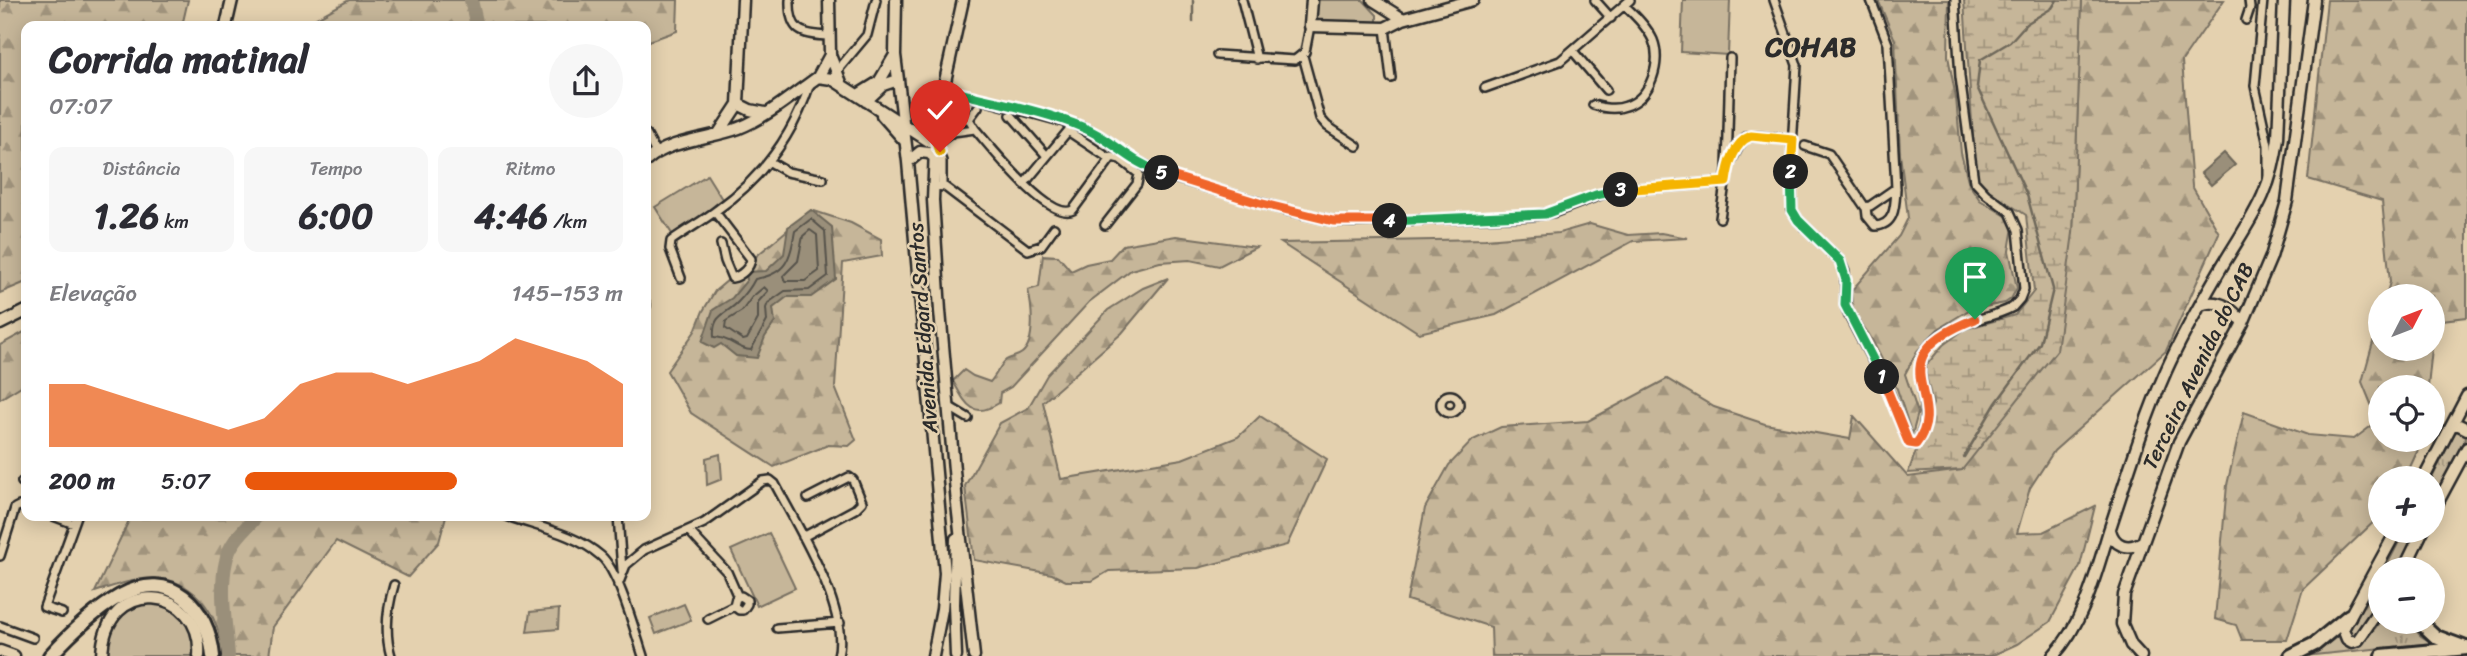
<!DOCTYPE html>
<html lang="pt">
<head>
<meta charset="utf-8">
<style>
	:root { --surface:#fff; --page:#f7f7f7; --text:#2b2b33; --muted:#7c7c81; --accent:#ea580c }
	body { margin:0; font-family:Sriracha,sans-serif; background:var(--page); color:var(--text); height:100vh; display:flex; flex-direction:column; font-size:26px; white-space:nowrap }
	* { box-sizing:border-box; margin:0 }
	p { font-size:23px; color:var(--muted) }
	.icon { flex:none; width:38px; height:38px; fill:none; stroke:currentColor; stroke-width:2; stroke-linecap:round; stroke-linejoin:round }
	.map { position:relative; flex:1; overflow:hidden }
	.drawer { position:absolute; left:21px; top:21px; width:630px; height:500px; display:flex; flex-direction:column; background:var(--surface); border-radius:14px; box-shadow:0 4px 18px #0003 }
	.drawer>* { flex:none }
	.needle { width:46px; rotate:48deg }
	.fabs { position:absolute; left:2368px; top:284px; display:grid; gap:14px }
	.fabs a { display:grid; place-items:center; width:77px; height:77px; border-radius:50%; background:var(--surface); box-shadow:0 4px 18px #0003; font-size:35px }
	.pin { position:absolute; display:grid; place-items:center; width:60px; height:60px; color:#fff; margin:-72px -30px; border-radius:50% 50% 50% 0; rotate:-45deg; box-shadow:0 0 7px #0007 }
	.pin .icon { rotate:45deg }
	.km { position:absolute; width:35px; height:35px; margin:-18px; border-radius:50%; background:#222; color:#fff; font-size:19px; line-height:35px; text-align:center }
	.round { display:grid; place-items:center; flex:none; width:74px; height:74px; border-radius:37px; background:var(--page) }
	.summary { display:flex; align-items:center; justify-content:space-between; height:119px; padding:0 28px }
	h1 { font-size:38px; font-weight:700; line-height:52px }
	.figures { display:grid; grid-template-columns:repeat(3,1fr); gap:10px; height:119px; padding:7px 28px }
	.figures div { display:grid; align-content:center; border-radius:14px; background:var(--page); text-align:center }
	.figures b { font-size:35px; font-weight:700 }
	.figures small { font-size:19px; font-weight:400 }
	.figures p { font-size:19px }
	.chart { height:196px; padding:14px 28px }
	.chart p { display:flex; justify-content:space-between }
	.chart svg { width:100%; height:126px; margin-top:7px; fill:var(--accent); opacity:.7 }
	ul { padding:0 28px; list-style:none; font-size:23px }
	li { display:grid; grid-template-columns:112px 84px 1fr; align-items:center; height:52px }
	li i { height:18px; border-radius:9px; background:var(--accent) }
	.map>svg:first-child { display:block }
	.grass { fill:url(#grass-tufts); stroke:#787062; stroke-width:2 }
	.forest { fill:url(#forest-firs); stroke:#787062; stroke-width:2 }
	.wetland { fill:url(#wetland-marsh); stroke:#787062; stroke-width:2 }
	.park { fill:#c6b699; stroke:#787062; stroke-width:2 }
	.water { fill:#9a8f7a; stroke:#6e675a; stroke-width:2 }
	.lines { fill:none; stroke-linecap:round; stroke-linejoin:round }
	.shore { stroke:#57534b; stroke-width:2 }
	.stream { stroke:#6e675a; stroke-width:2.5 }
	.river { stroke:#9a8f7a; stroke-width:14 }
	.street-casing { stroke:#2b2b2b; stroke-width:12 }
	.secondary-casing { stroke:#2b2b2b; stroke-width:15 }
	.highway-casing { stroke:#2b2b2b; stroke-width:18 }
	.street { stroke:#e4d1af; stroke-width:7 }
	.secondary { stroke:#e4d1af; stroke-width:10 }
	.highway { stroke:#e4d1af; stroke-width:12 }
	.split-1-casing { stroke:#fff; stroke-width:14 }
	.split-2-casing { stroke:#fff; stroke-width:14 }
	.split-3-casing { stroke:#fff; stroke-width:14 }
	.split-4-casing { stroke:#fff; stroke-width:14 }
	.split-5-casing { stroke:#fff; stroke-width:14 }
	.split-6-casing { stroke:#fff; stroke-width:14 }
	.split-7-casing { stroke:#fff; stroke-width:14 }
	.split-1 { stroke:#f0652b; stroke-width:9 }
	.split-2 { stroke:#22a559; stroke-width:9 }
	.split-3 { stroke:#f5b400; stroke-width:9 }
	.split-4 { stroke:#22a559; stroke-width:9 }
	.split-5 { stroke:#f0652b; stroke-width:9 }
	.split-6 { stroke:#22a559; stroke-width:9 }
	.split-7 { stroke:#f5b400; stroke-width:9 }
	.labels { text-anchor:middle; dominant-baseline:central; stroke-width:5; stroke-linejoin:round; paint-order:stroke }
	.street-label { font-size:21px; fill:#2b2b2b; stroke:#e4d1af }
	.district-label { font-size:28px; font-weight:bold; fill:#2b2b2b; stroke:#e4d1af }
</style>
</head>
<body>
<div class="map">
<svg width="2467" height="656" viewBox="0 0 2467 656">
	<defs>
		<pattern id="grass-tufts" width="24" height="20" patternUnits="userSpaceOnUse" patternTransform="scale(1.75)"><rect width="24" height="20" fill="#c6b699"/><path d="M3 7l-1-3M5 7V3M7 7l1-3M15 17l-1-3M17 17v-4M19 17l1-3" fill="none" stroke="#a1947d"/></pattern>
		<pattern id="forest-firs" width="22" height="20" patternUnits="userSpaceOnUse" patternTransform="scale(1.75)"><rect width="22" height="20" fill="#c6b699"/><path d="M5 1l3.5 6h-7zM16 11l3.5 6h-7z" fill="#a1947d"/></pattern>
		<pattern id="wetland-marsh" width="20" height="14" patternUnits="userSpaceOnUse" patternTransform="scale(1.75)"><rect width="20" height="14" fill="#c6b699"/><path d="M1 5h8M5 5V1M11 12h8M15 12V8" fill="none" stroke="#a1947d"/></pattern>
	</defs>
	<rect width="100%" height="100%" fill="#e4d1af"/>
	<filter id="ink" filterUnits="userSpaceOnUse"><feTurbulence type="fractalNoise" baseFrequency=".0143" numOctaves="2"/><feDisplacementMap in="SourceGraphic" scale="14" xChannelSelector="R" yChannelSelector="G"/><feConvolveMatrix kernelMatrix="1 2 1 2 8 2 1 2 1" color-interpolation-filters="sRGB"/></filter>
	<g filter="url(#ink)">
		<path class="grass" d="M2460 430 2464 432 2466 437 2433 501 2432 478 2455 432Z
			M2405 530H2417L2397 569H2385Z
			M2380 576V600L2355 637H2350L2347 626Z
			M2380 621H2407L2421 636 2432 643 2304 656 2325 644 2339 632C2349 656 2371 636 2380 621Z"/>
		<path class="forest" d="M0 0H188L182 26H26V282L0 293Z
			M349 0H678L677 31 646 42V26H302Z
			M1878 0H1949L1948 56 1956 98 1961 153 1969 184 1980 200 2006 216 2013 227 2009 251 2017 288 2011 299 2005 303 1969 310 1938 329 1917 351 1905 374 1918 413 1912 435 1897 389 1870 336 1853 312 1851 291 1899 236 1908 218 1900 154 1895 40Z
			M2082 0H2224L2182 61 2192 186 2219 233 2166 351 2054 451 2030 488 2017 533 2043 532 2095 506 2080 566 2050 622 2017 644 1991 656H1492L1491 627 1407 600 1425 508 1449 465 1473 440 1501 427 1588 421 1667 379 1714 407 1765 424 1850 439 1854 416 1908 477 1962 470 2073 233Z
			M2327 0H2467V317L2442 320 2433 343 2432 296H2386L2390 282 2382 201 2308 179Z
			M811 210 851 223 881 239 882 256 843 263 835 387 856 440 849 446 828 445 774 467 691 413 667 371 695 331 703 311 715 291Z
			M1590 224 1628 235 1661 233 1688 238 1633 241 1496 315 1419 333 1281 243 1485 239 1559 233Z
			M1176 236 1256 247 1219 266 1190 260 1160 262 1131 270 1089 302 1011 387 1000 393 999 403C972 420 966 404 953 381L964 370 973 376 990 382C996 376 1000 365 1006 360 1011 357 1017 357 1022 353 1036 342 1032 306 1028 290L1039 287 1043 255 1058 256 1071 271 1086 264 1110 259 1123 245Z
			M1168 278 1122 333 1043 402 1061 479 1182 459 1238 437 1260 416 1327 459 1287 545 1198 568 1109 571 1092 581H1066L1052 574 974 560 965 486 1000 423 1028 408 1047 375 1108 310 1143 288Z
			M2380 317V348H2432L2428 387H2380V439H2423L2405 478H2380V516L2303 589 2287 640H2242L2236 625 2215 619 2227 485 2244 412 2308 435 2354 439 2378 421 2362 382Z
			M26 331V383L0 399V345Z
			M131 516H446L439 542 408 577 336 541 273 627 269 656H222C222 613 189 572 143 579 127 581 110 587 95 592Z"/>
		<path class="wetland" d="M1964 0H2082L2073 233 2057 350 1962 470 1908 473 1933 404 1924 368 1943 345 1965 329 2015 315 2034 291 2026 215 1976 183Z"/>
		<path class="park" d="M1316 0H1363L1377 15V25L1320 22 1313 19Z
			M1683 0H1730L1728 55 1681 52Z
			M707 175 725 204 674 237 655 207Z
			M720 454 722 479 707 485 706 458Z
			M769 533 795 588 757 606 731 550Z
			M153 603C180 610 196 627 193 656H107C103 625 123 606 153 603Z
			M684 604 691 620 656 634 650 618Z
			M559 609 558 629 527 632 530 612Z"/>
		<path class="water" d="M2224 153 2235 165 2211 185 2201 173Z
			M811 210 832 227 836 279 811 297H787L773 308 775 322 765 337 757 358 736 356 721 344 714 348 702 342 713 310 732 298 747 280 746 272 766 271 784 254 788 227Z"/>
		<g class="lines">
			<path class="shore" d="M811 219 825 231 828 276 809 290 785 291 768 303 766 308 767 321 751 350C735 349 730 337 714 337 712 314 726 315 738 302 744 296 751 287 755 279 787 274 790 259 795 231Z
				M810 230 817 235 819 271 805 281H785L783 276 798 261 803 236Z
				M764 287 768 291 758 302V319L747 339 743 340 725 328 726 321 742 311 752 297Z"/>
			<path class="stream" d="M1193 22V0
				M1964 457 1996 403 2040 343 2053 289 2027 195 1977 87 1980 60 2010 42 2026 24 2052 8 2057 0"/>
			<path class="river" d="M471 0 477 26
				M228 656C226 626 219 591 226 561 229 543 245 529 257 516"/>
			<defs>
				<path id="street" d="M790 0C789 31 801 35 829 36
					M1242 0 1257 59
					M1595 0 1611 18
					M1774 0 1797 65 1792 147V210L1798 220 1840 261 1845 272V305L1849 316 1890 394 1907 439 1911 444H1915C1945 408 1894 368 1942 334 1964 319 1992 319 2013 307L2020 299 2024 289 2018 230 2010 212 1986 194 1974 181 1960 77 1955 0
					M2263 0 2255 86 2268 145V179
					M2246 20 2250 8 2249 0
					M1385 28 1391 78
					M1573 51 1606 90
					M1217 55 1295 60 1305 52 1310 26
					M1303 56 1320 118 1327 126 1357 146
					M837 71 867 35 876 0
					M1485 88 1560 61 1630 0
					M943 89 1082 127 1104 139 1135 161 1175 178 1289 211 1333 221 1353 222 1532 216 1556 212 1611 191 1726 182
					M1593 105C1603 108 1616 110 1626 106 1651 98 1662 62 1653 40 1647 27 1635 15 1625 6
					M978 107 969 119 975 129C991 147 1049 222 1073 210L1112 157 1120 159 1139 174 1137 184 1105 225
					M1011 115 1047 156
					M936 122 948 119H969
					M646 134 656 153
					M1805 146 1829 154 1865 207 1870 206 1896 188
					M770 162 787 172 823 179
					M1729 165 1739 146 1746 137 1757 136 1792 140
					M1024 184 1068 131 1110 159
					M942 185V161L935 145 953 132 975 129
					M933 186 945 187 1028 250 1041 246 1054 228
					M1866 207 1867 216 1875 226C1896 225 1895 204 1896 188L1888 44 1871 0
					M715 212 751 259C750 268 741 276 732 278L725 261 721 244
					M1720 218 1727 170 1730 58
					M681 278 670 249 671 241C686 230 703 221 717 210 762 178 793 136 810 84
					M646 304V306
					M1441 404a9 9 0 1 1 18 0a9 9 0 1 1-18 0Z
					M948 406 968 418
					M22 482 26 484
					M53 516 74 524
					M507 516C538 527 576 534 601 556 619 572 635 632 643 656
					M618 516 622 570
					M689 531 727 572 738 597
					M803 537 855 509 862 502 853 480 849 477 808 498
					M0 556 15 508 19 506 26 507
					M618 585 626 565 644 550 704 523 763 481 770 480 775 484C797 526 850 610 838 656
					M62 613 44 607 77 516
					M708 619 734 606 736 598 741 596 747 600V604L743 610H739L734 606
					M0 626 33 638
					M777 628 840 623
					M391 656C384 632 387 609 394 585"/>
				<path id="secondary" d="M829 0 830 55 842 85
					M896 0 895 55 908 162 945 573 942 609 933 656
					M963 0 936 122 933 200 940 311 957 504 974 656
					M1312 0 1310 26 1385 28 1403 19 1473 0
					M1373 0 1403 19
					M226 26 232 0
					M818 77 830 55
					M858 95 879 82 895 55
					M866 101 883 85 898 80
					M738 104 750 110 765 113
					M882 115 904 140
					M719 133 738 104 743 0
					M646 161C670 139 710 139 739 128 767 117 794 94 818 77L832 79 935 145
					M908 162 920 152 929 153 935 158
					M2200 305C2219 298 2232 308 2243 323
					M0 324 26 311
					M2452 425H2459L2467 429
					M2424 478 2467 396
					M2432 513 2467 448
					M2110 530C2114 546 2128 551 2142 542
					M2404 569 2423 530
					M2380 608 2358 640 2352 642 2347 639 2343 629 2397 530
					M0 651 14 656
					M102 656C104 573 204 585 199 656
					M956 656 954 604 956 539
					M2053 656C2084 623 2096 573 2109 531 2127 477 2143 423 2166 371 2182 335 2202 301 2221 268 2250 219 2271 196 2278 138L2284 0
					M2141 656 2131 645 2122 624 2124 595 2179 442 2243 323 2271 257 2287 201 2314 0"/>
				<path id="highway" d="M2419 621 2436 637 2463 647
					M50 656C70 634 94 611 120 596 171 567 208 607 213 656
					M2291 656 2315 644 2349 616
					M2382 656 2467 648"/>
			</defs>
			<use href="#street" class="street-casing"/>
			<use href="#secondary" class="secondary-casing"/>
			<use href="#highway" class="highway-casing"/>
			<use href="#street" class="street"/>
			<use href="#secondary" class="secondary"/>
			<use href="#highway" class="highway"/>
		</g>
	</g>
	<g class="lines" filter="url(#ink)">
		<defs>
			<path id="split-1" d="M1882 377 1907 439 1909 443 1916 444C1953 398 1871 359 1975 319"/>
			<path id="split-2" d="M1791 172 1792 210 1798 220 1840 261 1846 280 1845 305 1882 377"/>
			<path id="split-3" d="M1621 190 1726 182C1728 166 1734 142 1751 136L1793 140 1791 172"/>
			<path id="split-4" d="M1390 221 1545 214 1596 195 1621 190"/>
			<path id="split-5" d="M1162 173 1259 203 1333 221H1390"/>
			<path id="split-6" d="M945 89C990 102 1039 109 1082 127 1111 138 1129 162 1162 173"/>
			<path id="split-7" d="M940 152C929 135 939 108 943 89H945"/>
		</defs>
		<use href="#split-1" class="split-1-casing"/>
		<use href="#split-2" class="split-2-casing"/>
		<use href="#split-3" class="split-3-casing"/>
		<use href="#split-4" class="split-4-casing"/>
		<use href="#split-5" class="split-5-casing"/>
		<use href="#split-6" class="split-6-casing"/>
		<use href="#split-7" class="split-7-casing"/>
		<use href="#split-1" class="split-1"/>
		<use href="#split-2" class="split-2"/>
		<use href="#split-3" class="split-3"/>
		<use href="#split-4" class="split-4"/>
		<use href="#split-5" class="split-5"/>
		<use href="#split-6" class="split-6"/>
		<use href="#split-7" class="split-7"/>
	</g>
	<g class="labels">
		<g class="street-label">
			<text transform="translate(923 328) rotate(-94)">Avenida Edgard Santos</text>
			<text transform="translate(2198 366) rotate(-64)">Terceira Avenida do CAB</text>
		</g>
		<g class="district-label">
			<text x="1811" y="46">COHAB</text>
		</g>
	</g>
</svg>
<div class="fabs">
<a><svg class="needle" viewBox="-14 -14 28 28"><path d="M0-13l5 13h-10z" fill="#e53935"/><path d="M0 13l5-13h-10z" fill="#7c7c81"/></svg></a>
<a><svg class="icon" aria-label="locate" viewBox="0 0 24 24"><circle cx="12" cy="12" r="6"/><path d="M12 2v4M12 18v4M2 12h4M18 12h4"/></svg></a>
<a>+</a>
<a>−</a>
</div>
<div class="pin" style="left:1975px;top:319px;background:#1e9e55"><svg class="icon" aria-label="arrive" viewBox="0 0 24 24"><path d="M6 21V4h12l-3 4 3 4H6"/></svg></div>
<div class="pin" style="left:940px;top:152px;background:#d93025"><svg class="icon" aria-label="check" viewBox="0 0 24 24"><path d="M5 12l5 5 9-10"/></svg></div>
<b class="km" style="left:1882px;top:377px">1</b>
<b class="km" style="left:1791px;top:172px">2</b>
<b class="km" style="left:1621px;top:190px">3</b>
<b class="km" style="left:1390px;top:221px">4</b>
<b class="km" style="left:1162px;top:173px">5</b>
<section class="drawer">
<div class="summary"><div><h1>Corrida matinal</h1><p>07:07</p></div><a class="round"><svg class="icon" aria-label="share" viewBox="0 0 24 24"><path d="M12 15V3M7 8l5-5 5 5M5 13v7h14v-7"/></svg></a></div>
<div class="figures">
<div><p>Distância</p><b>1.26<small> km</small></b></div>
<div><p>Tempo</p><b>6:00</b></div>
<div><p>Ritmo</p><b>4:46<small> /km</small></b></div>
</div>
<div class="chart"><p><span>Elevação</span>145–153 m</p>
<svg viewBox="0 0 160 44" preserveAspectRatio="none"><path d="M0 44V22L10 22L20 26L30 30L40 34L50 38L60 34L70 22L80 18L90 18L100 22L110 18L120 14L130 6L140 10L150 14L160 22V44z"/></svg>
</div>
<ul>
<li><b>200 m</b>5:07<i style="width:56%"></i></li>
</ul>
</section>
</div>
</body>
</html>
